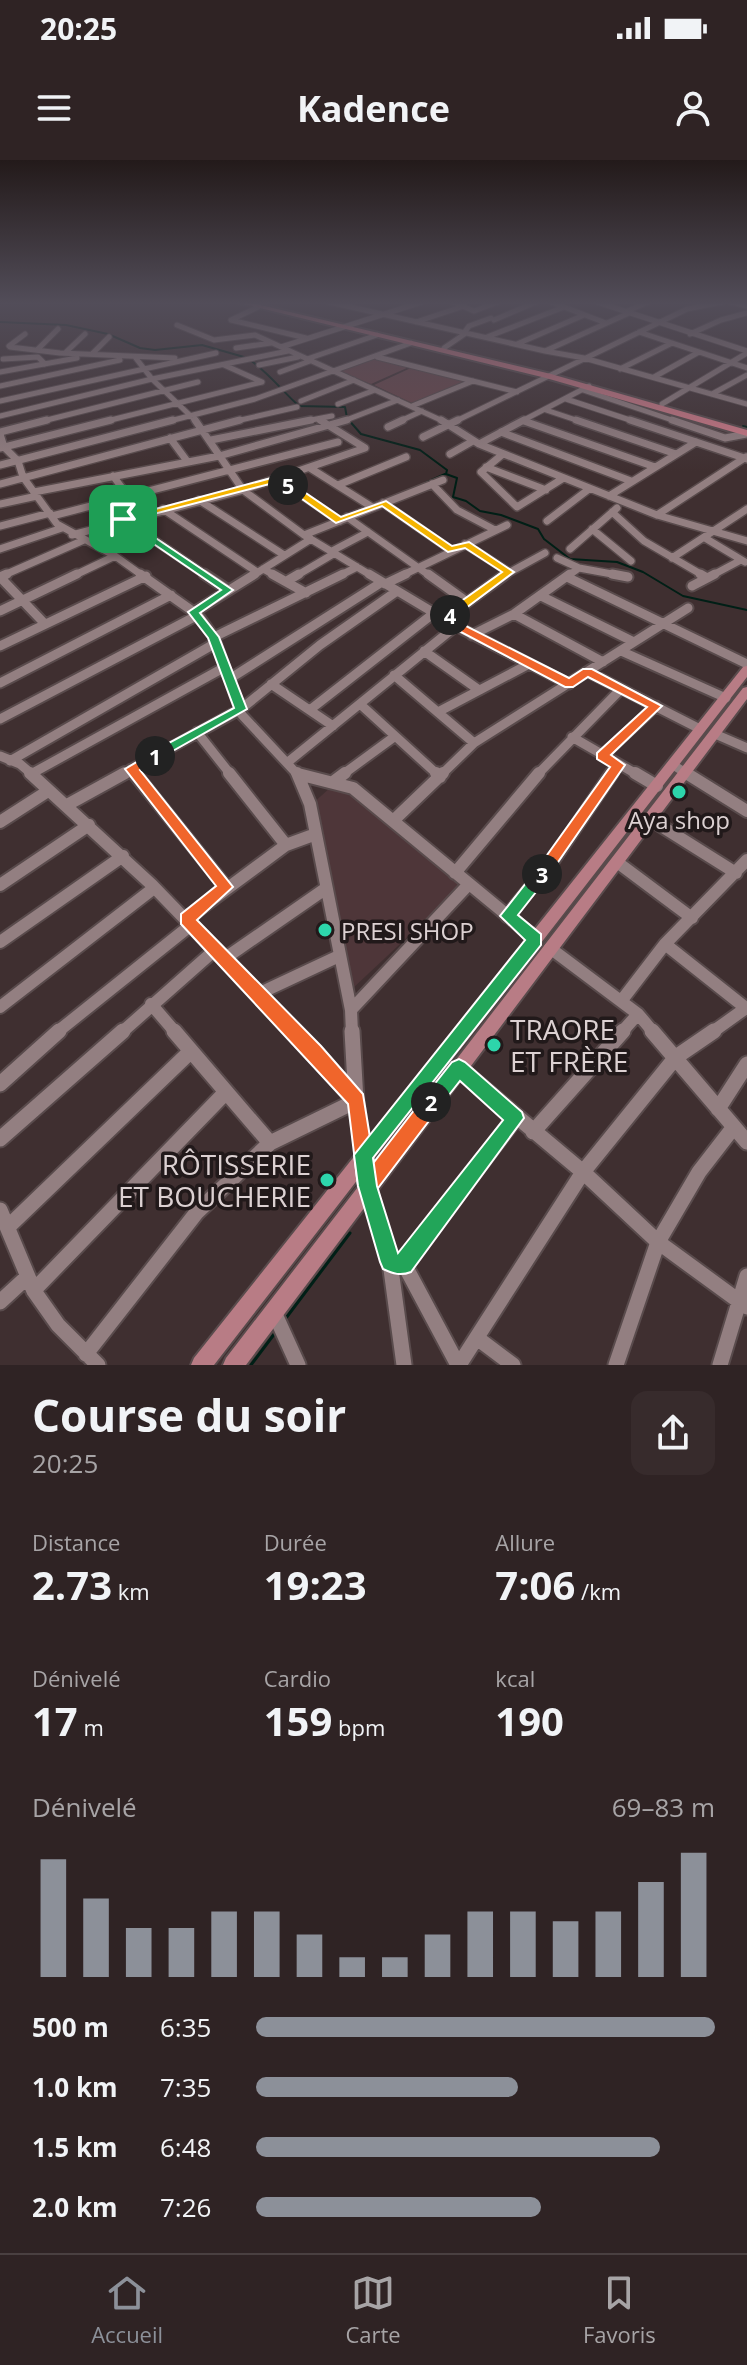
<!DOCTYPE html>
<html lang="fr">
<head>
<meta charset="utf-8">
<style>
	:root { --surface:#2f2324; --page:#372b2c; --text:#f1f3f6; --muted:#a7a4a6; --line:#4a4041; --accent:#8c9099 }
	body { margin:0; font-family:"Open Sans",sans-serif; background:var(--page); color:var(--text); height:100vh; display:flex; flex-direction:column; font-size:30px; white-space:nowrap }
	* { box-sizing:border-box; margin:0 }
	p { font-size:26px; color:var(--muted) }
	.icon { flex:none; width:44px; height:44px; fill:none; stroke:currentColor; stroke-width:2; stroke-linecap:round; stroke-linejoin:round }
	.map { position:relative; height:1205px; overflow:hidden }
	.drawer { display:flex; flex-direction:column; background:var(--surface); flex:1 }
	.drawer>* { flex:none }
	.pin { position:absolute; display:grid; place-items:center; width:68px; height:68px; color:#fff; margin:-34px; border-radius:16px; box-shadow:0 4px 12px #0006 }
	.km { position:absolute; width:40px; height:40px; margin:-20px; border-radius:50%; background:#222; color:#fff; font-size:22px; line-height:40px; text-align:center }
	.round { display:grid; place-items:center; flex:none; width:84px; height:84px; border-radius:16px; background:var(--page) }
	.head { display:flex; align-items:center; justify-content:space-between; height:136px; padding:0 32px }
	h1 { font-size:44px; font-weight:700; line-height:60px }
	.figures { display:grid; grid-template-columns:repeat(3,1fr); gap:12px; height:136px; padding:8px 32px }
	.figures div { display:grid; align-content:center }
	.figures b { font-size:40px; font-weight:700 }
	.figures small { font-size:22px; font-weight:400 }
	.figures p { font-size:22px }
	.chart { height:224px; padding:16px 32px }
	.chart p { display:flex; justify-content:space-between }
	.chart svg { width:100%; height:144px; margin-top:8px; stroke:var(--accent); stroke-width:6 }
	ul { padding:0 32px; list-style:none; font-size:26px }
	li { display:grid; grid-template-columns:128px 96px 1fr; align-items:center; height:60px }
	li i { height:20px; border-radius:10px; background:var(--accent) }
	.status { display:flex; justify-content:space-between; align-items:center; height:56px; padding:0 40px; background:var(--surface); direction:ltr }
	.status svg { height:22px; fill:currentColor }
	header { display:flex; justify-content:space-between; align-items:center; height:104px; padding:0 32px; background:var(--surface); font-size:36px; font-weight:700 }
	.menu { display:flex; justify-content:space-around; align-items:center; height:112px; border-top:2px solid var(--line); background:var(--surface); font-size:22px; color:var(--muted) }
	.menu a { display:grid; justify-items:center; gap:4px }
	.menu .selected { color:var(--accent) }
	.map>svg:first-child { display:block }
	.built { fill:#4e3639 }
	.green { fill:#6a4549 }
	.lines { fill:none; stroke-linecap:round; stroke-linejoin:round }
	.stream-far1 { stroke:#001f16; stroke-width:2 }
	.stream { stroke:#001f16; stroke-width:3 }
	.minor-far4-casing { stroke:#594b4c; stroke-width:7 }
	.minor-far3-casing { stroke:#594b4c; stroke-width:10 }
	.minor-far2-casing { stroke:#594b4c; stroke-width:13 }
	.minor-far1-casing { stroke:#594b4c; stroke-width:16 }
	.minor-casing { stroke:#594b4c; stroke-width:19 }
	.major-casing { stroke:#594b4c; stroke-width:4 }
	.highway-casing { stroke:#594b4c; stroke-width:4 }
	.minor-far4 { stroke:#937f81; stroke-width:5 }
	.minor-far3 { stroke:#937f81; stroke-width:7 }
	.minor-far2 { stroke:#937f81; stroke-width:9 }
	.minor-far1 { stroke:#937f81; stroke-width:12 }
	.minor { stroke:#937f81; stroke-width:15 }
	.major { fill:#b87c85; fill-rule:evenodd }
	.highway { fill:#d17a87; fill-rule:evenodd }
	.split-1 { fill:#22a559; stroke:#fff; stroke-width:2 }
	.split-2 { fill:#f0652b; stroke:#fff; stroke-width:2 }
	.split-3 { fill:#22a559; stroke:#fff; stroke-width:2 }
	.split-4 { fill:#f0652b; stroke:#fff; stroke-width:2 }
	.split-5 { fill:#f5b400; stroke:#fff; stroke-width:2 }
	.split-6 { fill:#f5b400; stroke:#fff; stroke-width:2 }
	.poi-dot { fill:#2dd5ab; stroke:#21191a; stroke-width:3 }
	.labels { text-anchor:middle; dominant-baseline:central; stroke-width:7; stroke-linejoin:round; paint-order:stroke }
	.poi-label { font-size:24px; fill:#dcd1d2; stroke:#21191a }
	.near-poi-label { font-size:28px; fill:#dcd1d2; stroke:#21191a; text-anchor:start }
</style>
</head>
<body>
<div class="status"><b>20:25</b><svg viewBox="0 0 49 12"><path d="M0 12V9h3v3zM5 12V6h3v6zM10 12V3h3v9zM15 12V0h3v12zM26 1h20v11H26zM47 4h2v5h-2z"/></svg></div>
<header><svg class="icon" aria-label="menu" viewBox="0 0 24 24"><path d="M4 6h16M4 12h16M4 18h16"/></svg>Kadence<svg class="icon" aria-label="person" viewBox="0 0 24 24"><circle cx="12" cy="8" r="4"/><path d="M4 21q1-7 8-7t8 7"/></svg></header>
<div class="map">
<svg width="747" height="1205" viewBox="0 0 747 1205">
	<rect width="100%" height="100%" fill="#3f2f30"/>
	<path class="built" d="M331 627 354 637 464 724 352 829 311 645Z"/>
	<path class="green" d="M378 197 409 207 371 224 336 210Z
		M413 207 466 221 414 244 374 225Z"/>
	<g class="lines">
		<path class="stream-far1" d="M0 162 66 165 108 174 140 188 155 190 202 185 244 197
			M250 200C271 215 281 230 299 246L345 247 347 258 361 274 420 290 447 310 446 314 457 318 453 337 466 341 480 351 501 355 538 369 544 379 570 399 617 402 643 412 683 436 747 450
			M743 266 747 267
			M425 323 445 314"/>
		<path class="stream" d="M286 1158 350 1073
			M251 1205 275 1173"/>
		<defs>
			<path id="minor-far4" d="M329 142 545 191 629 153
				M453 142 474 151 498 142
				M551 142 606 163
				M597 142 747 191
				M731 142 747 146
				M625 152 648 142
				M231 160 306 178
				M231 160 258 147
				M494 160 536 142
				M416 162 464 146
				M177 165 214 180 255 175 445 262
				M639 172 747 208
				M464 173 469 166 491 158
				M690 174 721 160 747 153
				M487 177 564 147
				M517 184 584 155
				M9 186 25 174
				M10 187 60 193 175 198
				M281 187 422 142
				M236 188 271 183
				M444 188 466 173
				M38 189 58 169
				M545 191 584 198 747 244
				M65 193 85 174
				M92 194 109 177
				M135 197 152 219 197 262
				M377 197 517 232
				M3 199 38 197 45 204
				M307 199 377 175
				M224 205 262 222
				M259 205 298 197
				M620 209 672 183
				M0 212 77 198
				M280 212 310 201
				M654 217 699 192
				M0 226 120 200
				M583 230 678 262
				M712 234 747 215
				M566 239 636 262
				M0 241 216 193
				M301 241 354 220
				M338 244 375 230
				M662 244 747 193
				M412 246 473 221
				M546 250 582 262
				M0 256 152 219 288 191
				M318 259 323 262
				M524 261 527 262
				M39 262 198 222
				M103 262 262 222
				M166 262 255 239 411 183
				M232 262 297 247
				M301 262 332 256
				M341 262 398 240
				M398 262 422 251
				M454 262 687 149 722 142
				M520 262 589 226"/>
			<path id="minor-far3" d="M195 260 243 330 304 375 372 416
				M441 260 479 284
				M524 260 479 284 657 355 747 381
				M576 260 676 294
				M630 260 747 299
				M672 260 725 278 747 274
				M524 261 655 307
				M388 267 403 260
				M0 272 47 260
				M501 272 631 321
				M0 274 4 287 18 301 23 317 57 364 115 396 143 416
				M423 277 458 260
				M170 278 187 301
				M211 280 311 260
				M0 288 111 260
				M450 294 473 281
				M503 294 481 312 517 347 562 319
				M0 305 173 260
				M486 307 546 330
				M310 308 372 347
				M113 316 129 337
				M278 319 340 361
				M0 324 240 260
				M432 324 457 350 495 370
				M338 325 406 297
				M34 332 219 296 347 260
				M609 336 696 282
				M199 340 284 395
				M383 343 451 390
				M0 344 37 336
				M163 349 257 412
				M612 352 644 381 704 416
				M657 355 746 297
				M52 356 338 282
				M347 357 430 416
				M123 359 207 416
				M547 361 589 329
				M0 366 50 353
				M592 369 631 401
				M72 375 243 330 365 288 320 260
				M304 375 443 320
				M705 378 745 402
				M465 384 509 412
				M0 389 62 368
				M570 389 617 348
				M332 391 368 372
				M557 398 579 408 623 416
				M672 398 747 349
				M263 409 276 416
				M2 416 84 380
				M73 416 115 396
				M252 416 311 379
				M296 416 335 393
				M339 416 357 407
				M401 416 507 365
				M503 416 545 393
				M568 416 579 408
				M711 416 741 400"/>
			<path id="minor-far2" d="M140 414 198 455 214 477 242 555 298 615
				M204 414 228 430
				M272 414 306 433
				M369 414 456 466 569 524
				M428 414 467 442
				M612 414 628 417
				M700 414 707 418
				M0 417 7 414
				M0 417 45 464
				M569 418 747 504
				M287 421 299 414
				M385 424 406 414
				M692 426 715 414
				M541 436 634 482
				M0 451 77 414
				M194 452 255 414
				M514 454 603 502
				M444 459 506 414
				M472 475 514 454 570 414
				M214 477 343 414
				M0 486 146 416
				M424 491 479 530
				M621 491 726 538
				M588 512 700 569
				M394 515 474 583
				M231 518 382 422
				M0 523 171 435
				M271 524 333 566
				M360 544 438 615
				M311 549 434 453
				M438 552 529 504
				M0 559 198 455
				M197 572 231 615
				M715 574 747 588
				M572 577 638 615
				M0 596 20 604 33 615
				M602 596 656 546
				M10 601 214 484
				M288 602 456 466
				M673 605 689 615
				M131 609 136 615
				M31 614 225 507
				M298 614 302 615
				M121 615 241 549 320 485 397 431
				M342 615 394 577
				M441 615 474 583 688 448
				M537 615 621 529
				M611 615 618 605"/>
			<path id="minor-far1" d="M30 613 152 725 295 873
				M134 613 226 727
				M229 613 286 685
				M297 613 310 644 351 850 352 873
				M436 613 440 617
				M635 613 657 626
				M686 613 747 651
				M298 614 353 628 536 779
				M333 622 345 613
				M67 645 125 613
				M650 659 736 713
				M394 660 443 613
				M0 662 48 631
				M617 702 692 758
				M455 713 539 613
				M0 725 89 665
				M507 756 552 702 612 613
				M186 759 286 685 316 674
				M0 782 123 696
				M665 784 747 849
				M550 788 638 854 654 873
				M224 799 325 729
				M258 834 339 796
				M622 840 665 784 747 700
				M151 844 176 873
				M0 847 154 728
				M351 850 469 724
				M56 873 191 765
				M121 873 216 789
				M621 873 638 854
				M711 873 746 848"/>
			<path id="minor" d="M174 871 270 983
				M352 871 356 941 368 1026 390 1102 404 1205
				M652 871 747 982
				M459 908 583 1012 658 1082 747 1147
				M0 924 59 871
				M718 949 747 904
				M533 972 623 871
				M0 979 123 871
				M0 1050 34 1131 58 1165 98 1205
				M9 1066 191 891
				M400 1104H404L458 1205
				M404 1104 515 958
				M34 1130 226 932
				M0 1142 26 1118
				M274 1152 298 1205
				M477 1178 513 1205
				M86 1194 197 1052 270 983 356 941 293 871
				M459 1205 583 1012 676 897 714 871
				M616 1205 658 1082 699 1012 733 968
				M720 1205 747 1116"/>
			<path id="major" d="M747 506V517L214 1205H191L194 1198 743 507Z
				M747 527V539L246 1205H223L226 1198 743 528Z"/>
			<path id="highway" d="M236 142H248L551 214 747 270V276L546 218Z"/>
		</defs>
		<use href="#minor-far4" class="minor-far4-casing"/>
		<use href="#minor-far3" class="minor-far3-casing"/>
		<use href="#minor-far2" class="minor-far2-casing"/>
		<use href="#minor-far1" class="minor-far1-casing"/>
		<use href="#minor" class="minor-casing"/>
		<use href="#major" class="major-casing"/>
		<use href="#highway" class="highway-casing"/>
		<use href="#minor-far4" class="minor-far4"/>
		<use href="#minor-far3" class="minor-far3"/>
		<use href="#minor-far2" class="minor-far2"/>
		<use href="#minor-far1" class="minor-far1"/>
		<use href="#minor" class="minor"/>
		<use href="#major" class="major"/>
		<use href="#highway" class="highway"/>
	</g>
	<linearGradient id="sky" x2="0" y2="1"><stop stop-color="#231a1a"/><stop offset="0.46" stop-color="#524d59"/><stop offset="1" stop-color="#524d59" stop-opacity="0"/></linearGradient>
	<rect width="747" height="311" fill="url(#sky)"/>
	<path class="split-1" d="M123 356 233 430 200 453 219 477 247 549 155 601 150 599V593L234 548 208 478 188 452 221 430 120 361Z"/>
	<path class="split-2" d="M155 591 159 593V599L140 610 233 727 197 760 321 886 363 934 374 1002 425 936 431 933 438 936 440 942 438 949 375 1032 368 1035 361 1032 358 1026 348 944 181 764V754L216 726 125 609Z"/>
	<path class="split-3" d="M542 707 549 714 547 718 518 755 541 774V785L373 998 377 1026 398 1093 503 960 460 921 438 949 431 951 425 949 422 942 425 936 452 902 459 899 465 902 522 952 524 958 411 1112C401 1116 393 1114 383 1109L380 1102 358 1026 354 995 525 780 500 756 537 709Z"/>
	<path class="split-4" d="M446 452H454L452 459 569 518 583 509H592L662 546 611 595 625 605 547 718H537V709L610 607 597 599V593L647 547 588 517 573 527H565L440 461 438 459Z"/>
	<path class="split-5" d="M285 323H291L341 357 386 341 452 386 469 382 514 412 454 457H446V452L502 412 465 388 448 392 382 346 336 363 285 327Z"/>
	<path class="split-6" d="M275 317H281L292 325 288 328 277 322 123 362 118 359Z"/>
	<g class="poi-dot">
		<circle cx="679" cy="632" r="8"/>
		<circle cx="325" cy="770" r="8"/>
		<circle cx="494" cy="885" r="8"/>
		<circle cx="327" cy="1020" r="8"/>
	</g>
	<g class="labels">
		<g class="poi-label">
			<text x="679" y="659">Aya shop</text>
			<text x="341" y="770" text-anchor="start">PRESI SHOP</text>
		</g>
		<g class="near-poi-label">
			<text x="510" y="869">TRAORE<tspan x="510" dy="32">ET FRÈRE</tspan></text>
			<text x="311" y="1004" text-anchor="end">RÔTISSERIE<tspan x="311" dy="32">ET BOUCHERIE</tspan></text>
		</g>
	</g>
</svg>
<div class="pin" style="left:123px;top:359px;background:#1e9e55"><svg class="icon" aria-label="arrive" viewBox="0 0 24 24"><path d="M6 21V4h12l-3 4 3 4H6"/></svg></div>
<b class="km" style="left:155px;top:596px">1</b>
<b class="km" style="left:431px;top:942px">2</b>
<b class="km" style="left:542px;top:714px">3</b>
<b class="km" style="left:450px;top:455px">4</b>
<b class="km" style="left:288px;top:325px">5</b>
</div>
<section class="drawer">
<div class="head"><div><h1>Course du soir</h1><p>20:25</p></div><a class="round"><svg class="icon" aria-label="share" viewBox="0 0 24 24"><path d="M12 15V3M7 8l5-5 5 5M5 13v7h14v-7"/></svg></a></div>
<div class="figures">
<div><p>Distance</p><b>2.73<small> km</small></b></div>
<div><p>Durée</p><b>19:23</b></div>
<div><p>Allure</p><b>7:06<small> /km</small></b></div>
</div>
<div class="figures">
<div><p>Dénivelé</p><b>17<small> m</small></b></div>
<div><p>Cardio</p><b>159<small> bpm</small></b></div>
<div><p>kcal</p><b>190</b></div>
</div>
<div class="chart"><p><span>Dénivelé</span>69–83 m</p>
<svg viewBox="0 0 160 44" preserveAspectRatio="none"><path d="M5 44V8M15 44V20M25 44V29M35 44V29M45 44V24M55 44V24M65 44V31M75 44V38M85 44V38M95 44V31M105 44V24M115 44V24M125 44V27M135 44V24M145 44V15M155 44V6"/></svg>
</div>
<ul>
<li><b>500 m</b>6:35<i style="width:100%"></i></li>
<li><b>1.0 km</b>7:35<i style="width:57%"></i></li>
<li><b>1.5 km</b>6:48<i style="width:88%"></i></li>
<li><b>2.0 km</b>7:26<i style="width:62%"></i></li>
</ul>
</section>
<nav class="menu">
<a class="selected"><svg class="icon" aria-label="home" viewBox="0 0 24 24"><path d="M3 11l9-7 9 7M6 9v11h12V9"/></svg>Accueil</a>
<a><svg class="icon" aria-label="map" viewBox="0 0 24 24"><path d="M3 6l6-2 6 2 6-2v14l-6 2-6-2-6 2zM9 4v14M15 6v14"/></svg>Carte</a>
<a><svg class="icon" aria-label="saved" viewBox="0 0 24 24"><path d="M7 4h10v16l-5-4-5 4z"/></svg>Favoris</a>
</nav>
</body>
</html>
